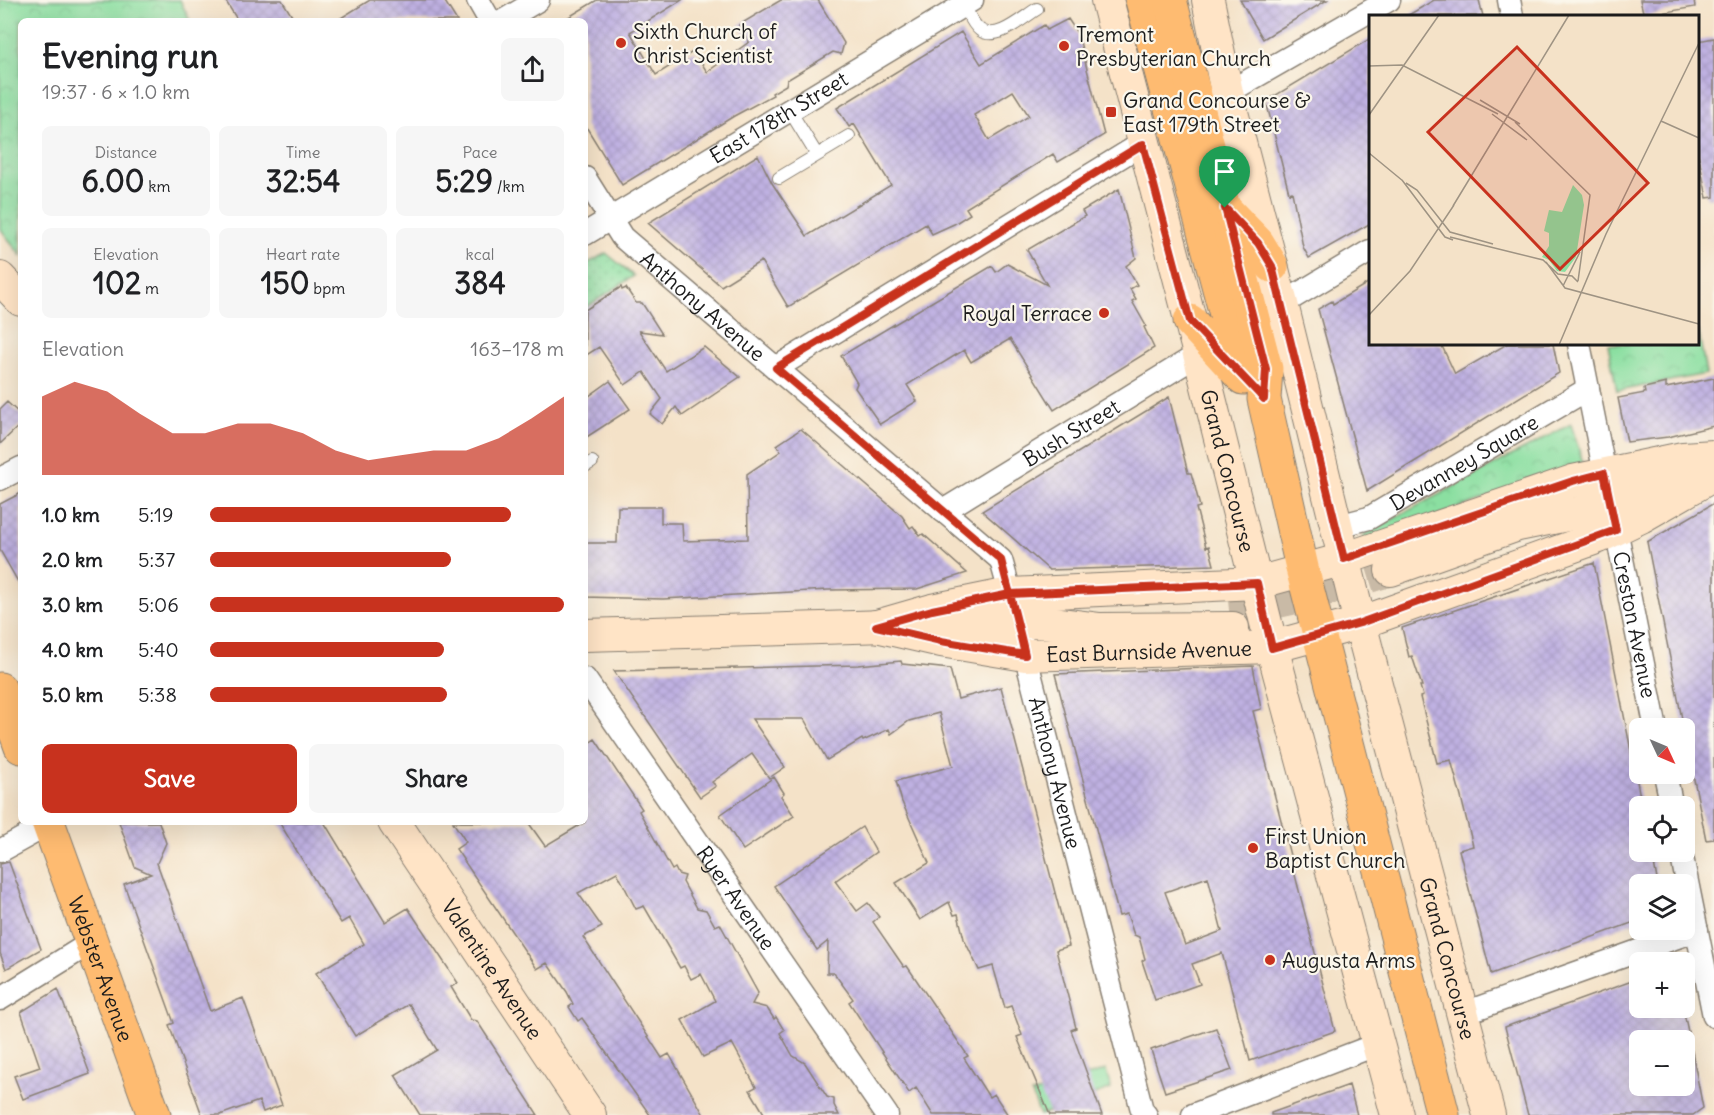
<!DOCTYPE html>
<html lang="en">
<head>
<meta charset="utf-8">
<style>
	:root { --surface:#fff; --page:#f6f6f6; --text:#202124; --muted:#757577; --accent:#c8321e }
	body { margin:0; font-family:Delius,sans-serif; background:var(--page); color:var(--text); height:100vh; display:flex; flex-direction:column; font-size:22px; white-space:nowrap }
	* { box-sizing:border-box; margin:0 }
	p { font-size:20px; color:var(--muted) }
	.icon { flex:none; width:33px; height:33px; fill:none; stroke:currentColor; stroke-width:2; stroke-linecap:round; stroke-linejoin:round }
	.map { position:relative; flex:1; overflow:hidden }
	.side { position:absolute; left:18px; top:18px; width:570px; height:807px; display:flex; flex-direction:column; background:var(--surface); border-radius:9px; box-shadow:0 6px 24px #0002 }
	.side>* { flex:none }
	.needle { width:39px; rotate:134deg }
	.fabs { position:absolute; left:1629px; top:718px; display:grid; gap:12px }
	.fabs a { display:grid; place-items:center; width:66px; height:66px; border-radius:9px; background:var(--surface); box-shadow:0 6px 24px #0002; font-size:30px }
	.pin { position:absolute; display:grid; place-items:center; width:51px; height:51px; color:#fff; margin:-62px -26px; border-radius:50% 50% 50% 0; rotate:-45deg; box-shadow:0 0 6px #0007 }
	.pin .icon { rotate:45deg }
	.round { display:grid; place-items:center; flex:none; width:63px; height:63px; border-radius:9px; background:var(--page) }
	.overview { display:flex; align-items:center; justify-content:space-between; height:102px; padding:0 24px }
	h1 { font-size:33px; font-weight:800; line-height:45px }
	.stats { display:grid; grid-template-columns:repeat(3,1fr); gap:9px; height:102px; padding:6px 24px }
	.stats div { display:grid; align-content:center; border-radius:9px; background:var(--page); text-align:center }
	.stats b { font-size:30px; font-weight:800 }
	.stats small { font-size:16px; font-weight:400 }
	.stats p { font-size:16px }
	.chart { height:168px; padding:12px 24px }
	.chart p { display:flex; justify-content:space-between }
	.chart svg { width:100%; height:108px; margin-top:6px; fill:var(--accent); opacity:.7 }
	.button { display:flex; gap:12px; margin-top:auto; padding:12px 24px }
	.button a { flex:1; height:69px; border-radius:9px; background:var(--accent); color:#fff; font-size:24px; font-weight:800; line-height:69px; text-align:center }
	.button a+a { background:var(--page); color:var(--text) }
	ul { padding:0 24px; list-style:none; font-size:20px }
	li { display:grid; grid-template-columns:96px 72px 1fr; align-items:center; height:45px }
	li i { height:15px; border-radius:8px; background:var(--accent) }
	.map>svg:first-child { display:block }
	.grass { fill:url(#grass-dots); stroke:#547e5e; stroke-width:1.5 }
	.park { fill:url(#park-crowns); stroke:#547e5e; stroke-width:1.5 }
	.garden { fill:#8bdfa1; stroke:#547e5e; stroke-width:1.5 }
	.building { fill:url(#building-cross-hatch); fill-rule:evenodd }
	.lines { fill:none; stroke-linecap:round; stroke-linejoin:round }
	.secondary-tunnel { stroke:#c9baa6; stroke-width:32; stroke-dasharray:32 16; stroke-linecap:butt }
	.lane-casing { stroke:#887f72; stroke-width:14 }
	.street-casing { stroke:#887f72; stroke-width:25 }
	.secondary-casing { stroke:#887f72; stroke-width:34 }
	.primary-casing { stroke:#887f72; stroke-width:35 }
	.lane { stroke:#fff; stroke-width:12 }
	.street { stroke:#fff; stroke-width:22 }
	.secondary { stroke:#ffe4c6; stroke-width:32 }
	.primary { stroke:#febb71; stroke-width:33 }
	.route-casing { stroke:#fff; stroke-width:12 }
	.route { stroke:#c8321e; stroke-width:8 }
	.poi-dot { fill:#c8321e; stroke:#fbf7ec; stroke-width:2 }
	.labels { text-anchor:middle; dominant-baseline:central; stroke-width:4.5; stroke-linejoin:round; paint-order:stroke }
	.poi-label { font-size:21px; fill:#1c1c1c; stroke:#fbf7ec; text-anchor:start }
	.street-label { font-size:21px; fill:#1c1c1c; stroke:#fbf7ec }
	.inset-road { fill:none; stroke:#9e9383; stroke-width:1.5 }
	.view { fill:#c8321e; fill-opacity:0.15; stroke:#c8321e; stroke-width:3 }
	.inset-edge { fill:none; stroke:#1c1c1c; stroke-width:3 }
</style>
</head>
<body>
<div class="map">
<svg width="1714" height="1115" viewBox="0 0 1714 1115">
	<defs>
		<pattern id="grass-dots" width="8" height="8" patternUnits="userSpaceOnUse" patternTransform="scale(1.5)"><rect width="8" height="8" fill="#8bdfa1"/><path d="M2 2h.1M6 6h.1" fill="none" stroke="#77bf8a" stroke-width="1.8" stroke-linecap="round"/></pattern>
		<pattern id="park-crowns" width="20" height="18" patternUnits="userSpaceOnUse" patternTransform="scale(1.5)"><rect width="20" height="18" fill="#8bdfa1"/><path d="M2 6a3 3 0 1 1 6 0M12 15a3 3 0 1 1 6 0" fill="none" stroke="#77bf8a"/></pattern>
		<pattern id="building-cross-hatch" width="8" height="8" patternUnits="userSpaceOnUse" patternTransform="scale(1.5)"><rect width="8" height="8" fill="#bfb1e2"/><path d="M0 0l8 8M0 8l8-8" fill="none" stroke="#a498c1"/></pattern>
	</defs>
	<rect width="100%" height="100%" fill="#fbf7ec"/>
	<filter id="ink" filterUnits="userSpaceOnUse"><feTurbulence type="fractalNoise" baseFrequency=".0167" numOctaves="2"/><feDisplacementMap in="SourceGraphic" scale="12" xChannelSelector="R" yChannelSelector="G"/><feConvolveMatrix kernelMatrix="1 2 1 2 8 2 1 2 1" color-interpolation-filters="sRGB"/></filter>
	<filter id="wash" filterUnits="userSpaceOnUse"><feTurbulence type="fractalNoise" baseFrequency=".008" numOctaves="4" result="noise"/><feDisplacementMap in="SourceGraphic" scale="24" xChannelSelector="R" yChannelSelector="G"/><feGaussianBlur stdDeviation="1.35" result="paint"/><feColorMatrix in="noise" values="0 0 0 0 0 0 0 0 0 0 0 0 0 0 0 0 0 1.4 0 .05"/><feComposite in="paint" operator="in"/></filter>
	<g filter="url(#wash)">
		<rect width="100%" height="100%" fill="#f4e2c8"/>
		<path class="grass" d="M606 253 634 276 585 308V265Z"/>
		<path class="park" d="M0 0H180L190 21H21V256L0 228Z
			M1698 329 1706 374 1617 391 1608 344H1698Z
			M1571 424 1583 463 1365 542 1363 535Z"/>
		<path class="garden" d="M1106 1070 1111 1089 1040 1115 1032 1094Z"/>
		<g id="blocks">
			<path class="building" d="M225 0H282L295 21H238Z
				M370 0H444L457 21H336Z
				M597 0H682L630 32 656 75 694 51 707 72 749 42 739 25 781 0H818L844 43 841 54 833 52 787 80 786 85 772 93 773 95 734 116 622 185 585 125V21H562Z
				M1240 0H1327L1263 39Z
				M1434 0H1479L1483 16H1407Z
				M1640 0H1694L1695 7 1644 16Z
				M1068 19 1078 34 1104 135 1058 162 1053 154 966 208 970 214 954 224 932 234 926 224 788 307 761 261 721 286 648 223 758 155 772 183 807 236 891 185 854 124 849 127 837 108 961 32 981 64 1044 25 1047 30ZM1013 91 1029 116 989 140 974 115Z
				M1371 38V223L1309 258 1303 247 1292 192 1289 193 1266 101Z
				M1714 38V197L1707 198 1698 153V41Z
				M1119 189 1136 258 1126 266 1137 285 1130 289 1136 299 1132 301 1146 326 1144 327 1154 348 1054 410 1010 339 971 362 964 350 907 385 917 401 880 424 855 388 857 383 841 356 992 266 996 272 1007 264 1047 285 1027 250 1085 216 1082 211Z
				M1371 281V344H1441L1455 374 1507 344H1553L1559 373 1367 491 1318 309 1332 301 1333 304Z
				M621 287 622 290 626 288 636 303H642L662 334 639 331 666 371 704 347 740 377 682 416 676 407 662 424 650 414 662 399 644 372 625 385 599 347 585 356V310Z
				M1714 378V426L1668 437 1627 442 1618 398 1645 393 1644 388 1666 383V388Z
				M610 381 630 409 585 438V399Z
				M1169 397 1188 473H1191L1195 487 1200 507 1196 508 1206 547 1209 546 1214 565 1049 570 982 511Z
				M7 402 21 415V424L0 444V409Z
				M801 429 902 516 910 528 913 526 920 536 923 534 967 573 917 589 828 590 663 599 585 597V543H617L618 507H661V523H682L683 541 748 539 747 474 781 451 777 445Z
				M21 493V587L0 550V504Z
				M1714 503V839L1706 840 1647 542Z
				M1594 563 1642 807H1640V852H1652L1658 885H1640V920L1491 974 1459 850 1473 846 1461 797 1451 760 1437 763 1420 697 1423 696 1420 686H1422L1412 656 1409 657 1402 628Z
				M901 661 902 664 950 669 958 699 1001 687 1069 946 1056 950 1076 1028 1071 1030 1102 1115H1050L1017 1037 1022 1035 1011 1006 1005 1008 993 966 979 970 964 939 958 914 954 915 949 902 920 920 896 883 929 863 902 802 896 781 953 766 939 713 909 721 891 734 889 729 863 741 862 739 827 760 804 719H752L785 767 769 778 752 754 712 782 716 786 700 797 614 671 858 665Z
				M1253 666 1261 709 1253 711 1335 1031 1250 1061 1222 953 1192 964 1200 984 1155 1000 1142 961 1145 959 1139 937 1134 935 1127 914 1119 916 1055 674ZM1208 877 1222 931 1185 945 1165 892Z
				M595 739 642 809 639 811 672 870 675 868 678 874 685 876 683 882 697 908 706 910 715 926 720 924 758 993 752 1004 767 1008 774 1019 776 1017 784 1030 780 1033 793 1056 805 1063 827 1097 834 1099V1105L839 1115H765L750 1090 756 1087 732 1043 703 1057 682 1020 715 1001 701 974 691 979 684 966 680 968 644 906 636 909 617 872 578 893 602 927 583 937 662 1058 669 1054 704 1115H650L582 1018 578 1021 569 1007 573 1004 567 992 547 963 537 969 456 849 466 842 453 822H528L545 846 585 822V746Z
				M774 777 784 793 781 796 794 816 743 850 720 815Z
				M119 822H159L166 843 157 863 210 1011 243 998 282 1105 263 1112 259 1101 220 1115H202L169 1025 174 1023 124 884 151 874 135 867Z
				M279 822H324L385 922 408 908 458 983 451 987 471 1020 477 1021 538 1115H420L395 1075 437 1050 409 1004 355 1036 316 973 364 944 349 918 341 923Z
				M862 827 876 852 835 881 857 911 868 903 879 917 873 922 904 967 907 966 968 1056 964 1058 989 1097 994 1094 1008 1115H933L916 1088 909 1093 849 1002 853 999 834 973H827L828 941 817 950 774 886Z
				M9 862 41 949 6 969 0 953V864Z
				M1640 978V1008H1683L1690 1041H1640V1086H1647L1648 1089 1684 1086V1052L1692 1051 1703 1108 1693 1115H1528L1505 1027Z
				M58 989 90 1074 23 1099 14 1076 40 1067 21 1012Z
				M1216 1028 1232 1070 1165 1092 1151 1050Z
				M1349 1085 1357 1115H1271V1113Z"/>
		</g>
	</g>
	<g filter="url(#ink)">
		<use href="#blocks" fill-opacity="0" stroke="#887f72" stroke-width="1.5"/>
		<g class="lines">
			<path class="secondary-tunnel" d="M1229 610C1285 604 1338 587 1391 570"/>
			<defs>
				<path id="lane" d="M964 5C968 13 973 25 980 30 997 42 1022 18 1037 9
					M790 111 817 155
					M779 178 849 136
					M585 466 592 462"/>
				<g id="street">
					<path d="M478 0 490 21"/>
					<path d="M1509 0 1512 16"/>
					<path d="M503 21 538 0"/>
					<path d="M1227 93 1389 0"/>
					<path id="s1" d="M585 178 622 237 1001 560 1014 607"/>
					<path id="s2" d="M585 234 972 0"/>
					<path d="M1282 304 1370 251"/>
					<path id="s3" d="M1579 344 1656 729"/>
					<path d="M776 368 1143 143"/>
					<path d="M0 479 21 468"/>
					<path id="s4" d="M943 511 1199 354"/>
					<path id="s5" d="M1338 526 1369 518 1588 389"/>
					<path id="s6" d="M1022 642 1142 1110 1146 1115"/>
					<path id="s7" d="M585 679 887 1115"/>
					<path d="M1665 774 1672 807"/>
					<path d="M0 851 49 824"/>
					<path d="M1681 852 1714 1016"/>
					<path d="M0 999 92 942"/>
					<path d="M1464 1013 1697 930"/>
					<path d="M1193 1115 1378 1044"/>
				</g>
				<g id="secondary">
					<path id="s8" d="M1107 0 1199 354 1272 647 1397 1115"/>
					<path id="s9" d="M1208 0 1227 93 1282 304 1360 623 1489 1115"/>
					<path d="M0 278 21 300"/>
					<path d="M1391 570 1518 525 1577 513 1684 476"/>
					<path d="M880 625 932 610 1010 594 1257 583 1344 559 1573 481 1683 458 1714 456"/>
					<path id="s10" d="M876 626 941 641 1025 655 1272 647 1360 623 1599 537 1641 517 1714 475"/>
					<path d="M585 635 1018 622H1046L1100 629 1233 628"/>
					<path id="s11" d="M394 822 590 1115"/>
				</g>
				<g id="primary">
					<path d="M1142 0 1243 378"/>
					<path d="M1170 0 1266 369 1264 399 1303 572 1443 1115"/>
					<path d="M1226 210 1258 243 1272 266"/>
					<path d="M1190 321 1241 376"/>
					<path d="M0 689 21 747"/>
					<path id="s12" d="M48 822 154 1115"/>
				</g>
			</defs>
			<use href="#lane" class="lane-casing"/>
			<use href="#street" class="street-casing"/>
			<use href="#secondary" class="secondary-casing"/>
			<use href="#primary" class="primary-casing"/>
			<use href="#lane" class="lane"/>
			<use href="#street" class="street"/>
			<use href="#secondary" class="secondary"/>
			<use href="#primary" class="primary"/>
		</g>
	</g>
	<g class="lines" filter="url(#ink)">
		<defs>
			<path id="route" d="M1225 208 1266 369 1264 399 1190 321 1143 144 776 368 1001 560C1009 591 1018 623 1025 655L941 641 876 626 932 610 1010 594 1257 583 1272 648 1360 623 1616 530 1604 473 1573 481 1344 559 1272 266 1258 243 1225 208"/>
		</defs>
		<use href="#route" class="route-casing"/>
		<use href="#route" class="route"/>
	</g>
	<g class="poi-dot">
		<circle cx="621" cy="43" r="6"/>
		<circle cx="1064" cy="46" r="6"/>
		<rect x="1105" y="106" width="12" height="12" rx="3"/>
		<circle cx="1104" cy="313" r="6"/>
		<circle cx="1253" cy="848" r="6"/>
		<circle cx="1270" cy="960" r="6"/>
	</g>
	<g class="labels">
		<g class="poi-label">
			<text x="633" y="31">Sixth Church of<tspan x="633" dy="24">Christ Scientist</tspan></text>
			<text x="1076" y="34">Tremont<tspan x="1076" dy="24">Presbyterian Church</tspan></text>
			<text x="1123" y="100">Grand Concourse &amp;<tspan x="1123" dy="24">East 179th Street</tspan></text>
			<text x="1092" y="313" text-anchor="end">Royal Terrace</text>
			<text x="1265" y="836">First Union<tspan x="1265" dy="24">Baptist Church</tspan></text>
			<text x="1282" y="960">Augusta Arms</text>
		</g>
		<g class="street-label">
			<text stroke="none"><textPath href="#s2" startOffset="226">East 178th Street</textPath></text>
			<text stroke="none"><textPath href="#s1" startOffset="176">Anthony Avenue</textPath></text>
			<text stroke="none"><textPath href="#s4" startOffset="150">Bush Street</textPath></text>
			<text stroke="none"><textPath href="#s5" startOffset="142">Devanney Square</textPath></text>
			<text stroke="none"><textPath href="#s8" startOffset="486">Grand Concourse</textPath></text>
			<text stroke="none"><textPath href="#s3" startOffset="286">Creston Avenue</textPath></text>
			<text stroke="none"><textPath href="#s10" startOffset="276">East Burnside Avenue</textPath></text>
			<text stroke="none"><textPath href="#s6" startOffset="135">Anthony Avenue</textPath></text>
			<text stroke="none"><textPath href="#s7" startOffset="266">Ryer Avenue</textPath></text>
			<text stroke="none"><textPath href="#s9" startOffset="988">Grand Concourse</textPath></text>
			<text stroke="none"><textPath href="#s12" startOffset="156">Webster Avenue</textPath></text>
			<text stroke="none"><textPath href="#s11" startOffset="177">Valentine Avenue</textPath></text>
		</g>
	</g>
	<g transform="translate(1369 15)">
		<rect width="330" height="330" fill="#f4e2c8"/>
		<path d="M204 170 213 180 215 190 207 242 196 257 188 256 180 245 173 242 180 231V218L175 216 180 195 193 197Z" fill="#8bdfa1"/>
		<path class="inset-road" d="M0 51 33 50 129 99M111 85 151 109M123 99 158 125M0 100 70 0M292 106 330 123M146 107 221 180 209 266M0 138 34 166M33 165 76 222 84 225M37 168 48 175 81 217 124 229M84 191 200 0M81 222 174 245 189 259 203 261 209 267M177 247 196 273 330 309M194 271 211 237M0 300 41 256 85 190M190 330 237 219 330 28"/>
		<path class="view" d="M148 32 279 168 191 254 59 117Z"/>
		<rect width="330" height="330" class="inset-edge"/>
	</g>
</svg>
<div class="fabs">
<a><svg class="needle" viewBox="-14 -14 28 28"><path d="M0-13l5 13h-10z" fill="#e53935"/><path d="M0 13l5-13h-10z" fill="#757577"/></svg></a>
<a><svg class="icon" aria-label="locate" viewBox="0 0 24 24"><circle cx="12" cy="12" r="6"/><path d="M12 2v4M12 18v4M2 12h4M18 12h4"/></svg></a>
<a><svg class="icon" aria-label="layers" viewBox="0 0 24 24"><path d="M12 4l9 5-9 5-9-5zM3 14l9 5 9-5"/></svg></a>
<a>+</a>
<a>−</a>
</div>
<div class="pin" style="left:1225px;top:208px;background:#1e9e55"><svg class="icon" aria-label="arrive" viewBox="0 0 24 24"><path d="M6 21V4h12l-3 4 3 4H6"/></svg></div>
<section class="side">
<div class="overview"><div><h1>Evening run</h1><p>19:37 · 6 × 1.0 km</p></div><a class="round"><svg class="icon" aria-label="share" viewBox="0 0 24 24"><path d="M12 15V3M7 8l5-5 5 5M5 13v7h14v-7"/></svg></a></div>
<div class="stats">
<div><p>Distance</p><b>6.00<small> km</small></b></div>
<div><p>Time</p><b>32:54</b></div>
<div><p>Pace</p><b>5:29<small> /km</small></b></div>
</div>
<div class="stats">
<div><p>Elevation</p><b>102<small> m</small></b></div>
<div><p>Heart rate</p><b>150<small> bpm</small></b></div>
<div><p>kcal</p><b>384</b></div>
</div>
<div class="chart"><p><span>Elevation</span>163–178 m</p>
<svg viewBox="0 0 160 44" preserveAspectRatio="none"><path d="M0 44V12L10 6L20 10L30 19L40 27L50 27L60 23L70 23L80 27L90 34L100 38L110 36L120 34L130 34L140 29L150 21L160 12V44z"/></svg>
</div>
<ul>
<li><b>1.0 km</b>5:19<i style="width:85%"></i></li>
<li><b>2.0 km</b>5:37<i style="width:68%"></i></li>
<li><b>3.0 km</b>5:06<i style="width:100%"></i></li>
<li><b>4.0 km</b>5:40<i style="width:66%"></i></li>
<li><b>5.0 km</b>5:38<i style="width:67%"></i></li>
</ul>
<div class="button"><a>Save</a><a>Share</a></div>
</section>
</div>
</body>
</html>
